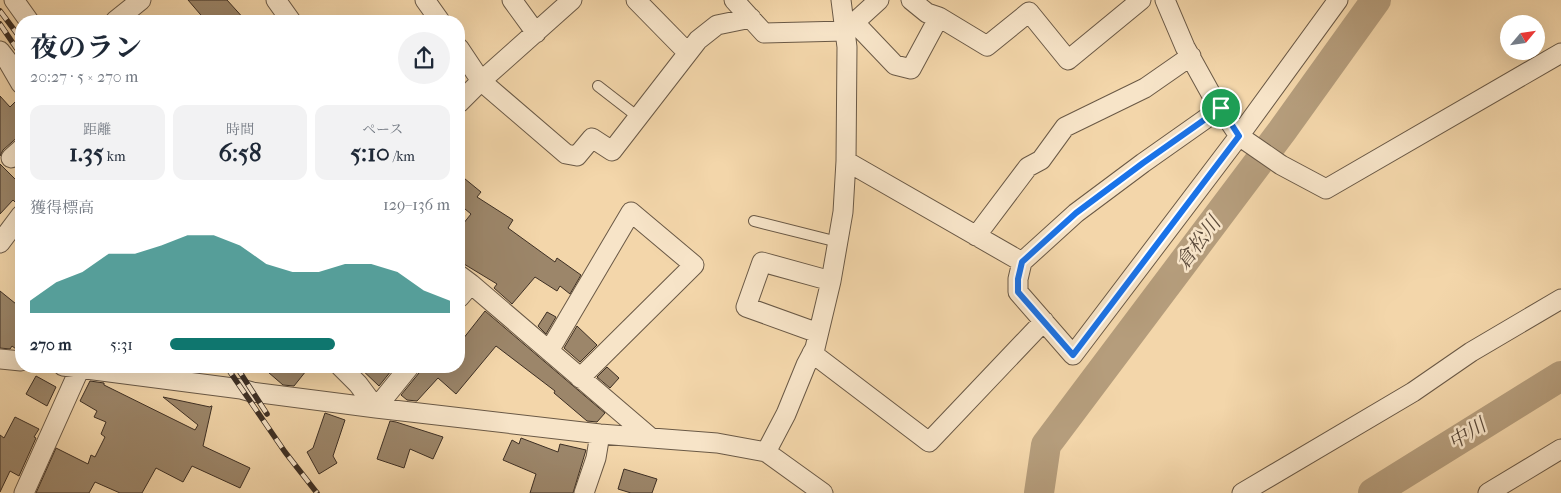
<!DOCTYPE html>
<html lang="ja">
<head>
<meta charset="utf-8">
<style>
	:root { --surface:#fff; --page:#f2f2f3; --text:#1f2937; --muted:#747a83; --accent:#0f766e }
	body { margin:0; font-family:"IM FELL French Canon","Noto Serif JP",serif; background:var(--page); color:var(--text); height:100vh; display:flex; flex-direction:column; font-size:19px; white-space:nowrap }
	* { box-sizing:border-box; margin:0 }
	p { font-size:16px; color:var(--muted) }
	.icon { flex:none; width:28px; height:28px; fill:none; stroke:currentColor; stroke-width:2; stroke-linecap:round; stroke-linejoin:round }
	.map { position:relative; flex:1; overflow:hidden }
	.details { position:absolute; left:15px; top:15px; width:450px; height:358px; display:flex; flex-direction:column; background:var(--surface); border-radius:20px; box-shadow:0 5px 20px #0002 }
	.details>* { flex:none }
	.needle { width:32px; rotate:61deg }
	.buttons { position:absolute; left:1500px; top:15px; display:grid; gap:10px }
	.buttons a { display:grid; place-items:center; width:45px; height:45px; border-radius:50%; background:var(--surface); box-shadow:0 5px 20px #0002; font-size:25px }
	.pin { position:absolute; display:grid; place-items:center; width:42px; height:42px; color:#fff; margin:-21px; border:2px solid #fff; border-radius:50%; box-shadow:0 1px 5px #0007 }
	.round { display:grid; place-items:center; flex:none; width:52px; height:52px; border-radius:26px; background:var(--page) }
	.overview { display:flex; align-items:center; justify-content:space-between; height:85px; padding:0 15px }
	h1 { font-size:28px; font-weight:700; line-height:38px }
	.stats { display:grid; grid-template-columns:repeat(3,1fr); gap:8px; height:85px; padding:5px 15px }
	.stats div { display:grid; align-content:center; border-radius:12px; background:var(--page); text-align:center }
	.stats b { font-size:25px; font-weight:700 }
	.stats small { font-size:14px; font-weight:400 }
	.stats p { font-size:14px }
	.chart { height:140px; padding:10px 15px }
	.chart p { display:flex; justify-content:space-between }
	.chart svg { width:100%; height:90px; margin-top:5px; fill:var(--accent); opacity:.7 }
	ul { padding:0 15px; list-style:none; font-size:16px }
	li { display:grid; grid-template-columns:80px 60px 1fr; align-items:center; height:38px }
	li i { height:12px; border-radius:6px; background:var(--accent) }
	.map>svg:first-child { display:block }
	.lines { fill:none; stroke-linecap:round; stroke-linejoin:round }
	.river { stroke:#b59d7c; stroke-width:30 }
	.building { fill:#9c866a; stroke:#3d2f24 }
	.lane-casing { stroke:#6a5946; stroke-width:12 }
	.street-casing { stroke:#6a5946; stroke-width:21 }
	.lane { stroke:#f7e4c8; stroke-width:10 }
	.street { stroke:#f7e4c8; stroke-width:19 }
	.rail-casing { stroke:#3d2f24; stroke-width:5.5 }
	.rail { stroke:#f7e4c8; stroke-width:4; stroke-dasharray:11; stroke-linecap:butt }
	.route-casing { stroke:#fff; stroke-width:10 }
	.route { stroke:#1a73e8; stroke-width:6 }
	.labels { text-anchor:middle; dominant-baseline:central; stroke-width:5; stroke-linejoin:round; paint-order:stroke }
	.water-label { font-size:20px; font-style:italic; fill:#5b4a3a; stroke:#f7e4c8 }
</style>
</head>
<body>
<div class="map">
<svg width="1561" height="493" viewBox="0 0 1561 493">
	<rect width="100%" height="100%" fill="#f3d6aa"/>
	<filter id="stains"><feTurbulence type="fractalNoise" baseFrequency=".004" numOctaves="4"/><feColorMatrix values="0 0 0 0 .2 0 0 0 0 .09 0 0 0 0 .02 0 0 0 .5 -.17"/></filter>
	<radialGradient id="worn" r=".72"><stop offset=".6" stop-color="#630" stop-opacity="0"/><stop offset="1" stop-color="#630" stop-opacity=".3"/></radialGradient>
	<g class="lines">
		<path class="river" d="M1039 493 1046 445 1282 131 1376 0
			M1373 493 1561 376"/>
	</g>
	<path class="building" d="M188 0H227L246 21H206Z
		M0 96 10 107 21 96V134L3 150 0 156Z
		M0 164 21 185V204H17L13 200 0 214Z
		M459 174 481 192 477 197 513 220 508 228 555 262 557 258 581 275 570 294 560 286 557 291 535 277 512 304 494 288 497 284 459 261V229L471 214 459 204Z
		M0 291 21 308V350L16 349 12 346 10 349 0 348Z
		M485 311 605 413 597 422 587 421 554 393 555 391 496 346 456 394 438 378 417 401 407 400 401 395 419 373 421 366H459V344Z
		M547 312 556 317 546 334 538 326Z
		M577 326 597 345 580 362 564 348Z
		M261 366H310L294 386 283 385Z
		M358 366H395L379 386Z
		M607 367 619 378 610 388 597 377Z
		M36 376 56 387 47 406 26 394Z
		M90 381 104 383V385L195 430 198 425 163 397 210 407 211 406H212L203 446 250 468 240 488 192 466 183 482 156 468 142 493H120L95 482 89 493H36L56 448 88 464 91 455 95 457 105 437 101 434 106 422 94 417 97 411 80 401Z
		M325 413 345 420 333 456 337 463 319 474 307 452 313 448Z
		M15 417 39 429 34 437 36 438 19 476 10 471 0 492V435L4 438Z
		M390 421 396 422 443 437 433 459 410 449 404 468 377 459Z
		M521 438 558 452 560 444 586 450 573 493H530L536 474 503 460 512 440 519 444Z
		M624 469 657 479 652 493H631L618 489Z"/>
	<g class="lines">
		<defs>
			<path id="lane" d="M598 86 638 117
				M754 221 838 242"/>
			<path id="street" d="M14 0 29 21
				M276 0 291 21
				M425 0 440 21
				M512 0 536 33
				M636 0 688 53
				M734 0 764 33 845 31 879 0
				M911 0 927 13 939 17 987 46 1029 12 1068 60 1141 0
				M1165 0 1185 47 1211 94 1239 136 1281 165 1326 189 1561 53
				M115 21 141 0
				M855 23 895 65 911 69 939 17
				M459 48 481 81 566 154 577 156 592 138 612 151 698 40 717 25 751 18
				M0 51 7 60 21 84
				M459 103 481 81 572 0
				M1221 108 1143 163 1076 213 1022 262 1018 279V292L1073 355 1239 136 1338 0
				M11 158 21 149
				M846 161 1022 262
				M976 236 1028 167 1041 160 1065 127 1145 88 1191 56
				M0 243 21 215
				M459 275 471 284 459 298
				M471 284 651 438
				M818 333 746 307 762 262 831 281
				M549 351 631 212 694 265 580 378
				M812 353 929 442 1044 321
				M0 359 21 361
				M63 366 241 389 252 392 376 408 600 434 717 443 766 452 823 493
				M340 366 358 384 376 408
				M376 408 410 366
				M766 452 786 414 806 365 815 348 831 281 843 212 846 161 847 47 841 0
				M24 493 80 368
				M584 493 596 458 600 434
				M1242 493 1413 392 1471 352 1561 299
				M1488 493 1561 449"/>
		</defs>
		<use href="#lane" class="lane-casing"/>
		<use href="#street" class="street-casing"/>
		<use href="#lane" class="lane"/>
		<use href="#street" class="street"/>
		<defs>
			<path id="rail" d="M0 11 21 39
				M0 24 21 55
				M226 366 285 452 317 493
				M236 366 267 414"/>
		</defs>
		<use href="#rail" class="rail-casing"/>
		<use href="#rail" class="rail"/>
	</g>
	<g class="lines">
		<defs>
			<path id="route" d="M1221 108 1239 136 1073 355 1018 292V279L1022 262 1076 213 1143 163Z"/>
		</defs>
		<use href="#route" class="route-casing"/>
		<use href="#route" class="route"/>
	</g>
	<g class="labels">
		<g class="water-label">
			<text transform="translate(1198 243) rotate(-53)">倉松川</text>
			<text transform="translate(1467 434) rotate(-32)">中川</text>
		</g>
	</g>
	<rect width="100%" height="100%" filter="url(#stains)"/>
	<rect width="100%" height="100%" fill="url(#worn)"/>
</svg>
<div class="buttons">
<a><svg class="needle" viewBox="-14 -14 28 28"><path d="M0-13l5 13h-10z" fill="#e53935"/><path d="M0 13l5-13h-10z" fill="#747a83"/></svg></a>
</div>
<div class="pin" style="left:1221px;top:108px;background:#1e9e55"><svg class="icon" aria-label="arrive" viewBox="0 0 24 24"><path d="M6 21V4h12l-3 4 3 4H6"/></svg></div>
<section class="details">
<div class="overview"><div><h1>夜のラン</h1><p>20:27 · 5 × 270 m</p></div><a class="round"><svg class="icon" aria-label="share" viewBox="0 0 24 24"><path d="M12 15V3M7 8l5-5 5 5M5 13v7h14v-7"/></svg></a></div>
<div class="stats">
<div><p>距離</p><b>1.35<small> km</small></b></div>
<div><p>時間</p><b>6:58</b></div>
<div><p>ペース</p><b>5:10<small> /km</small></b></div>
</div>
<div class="chart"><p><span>獲得標高</span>129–136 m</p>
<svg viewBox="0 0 160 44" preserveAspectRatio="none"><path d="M0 44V38L10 29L20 24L30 15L40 15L50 11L60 6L70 6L80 11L90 20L100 24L110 24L120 20L130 20L140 24L150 33L160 38V44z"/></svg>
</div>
<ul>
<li><b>270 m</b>5:31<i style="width:59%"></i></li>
</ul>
</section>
</div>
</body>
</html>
